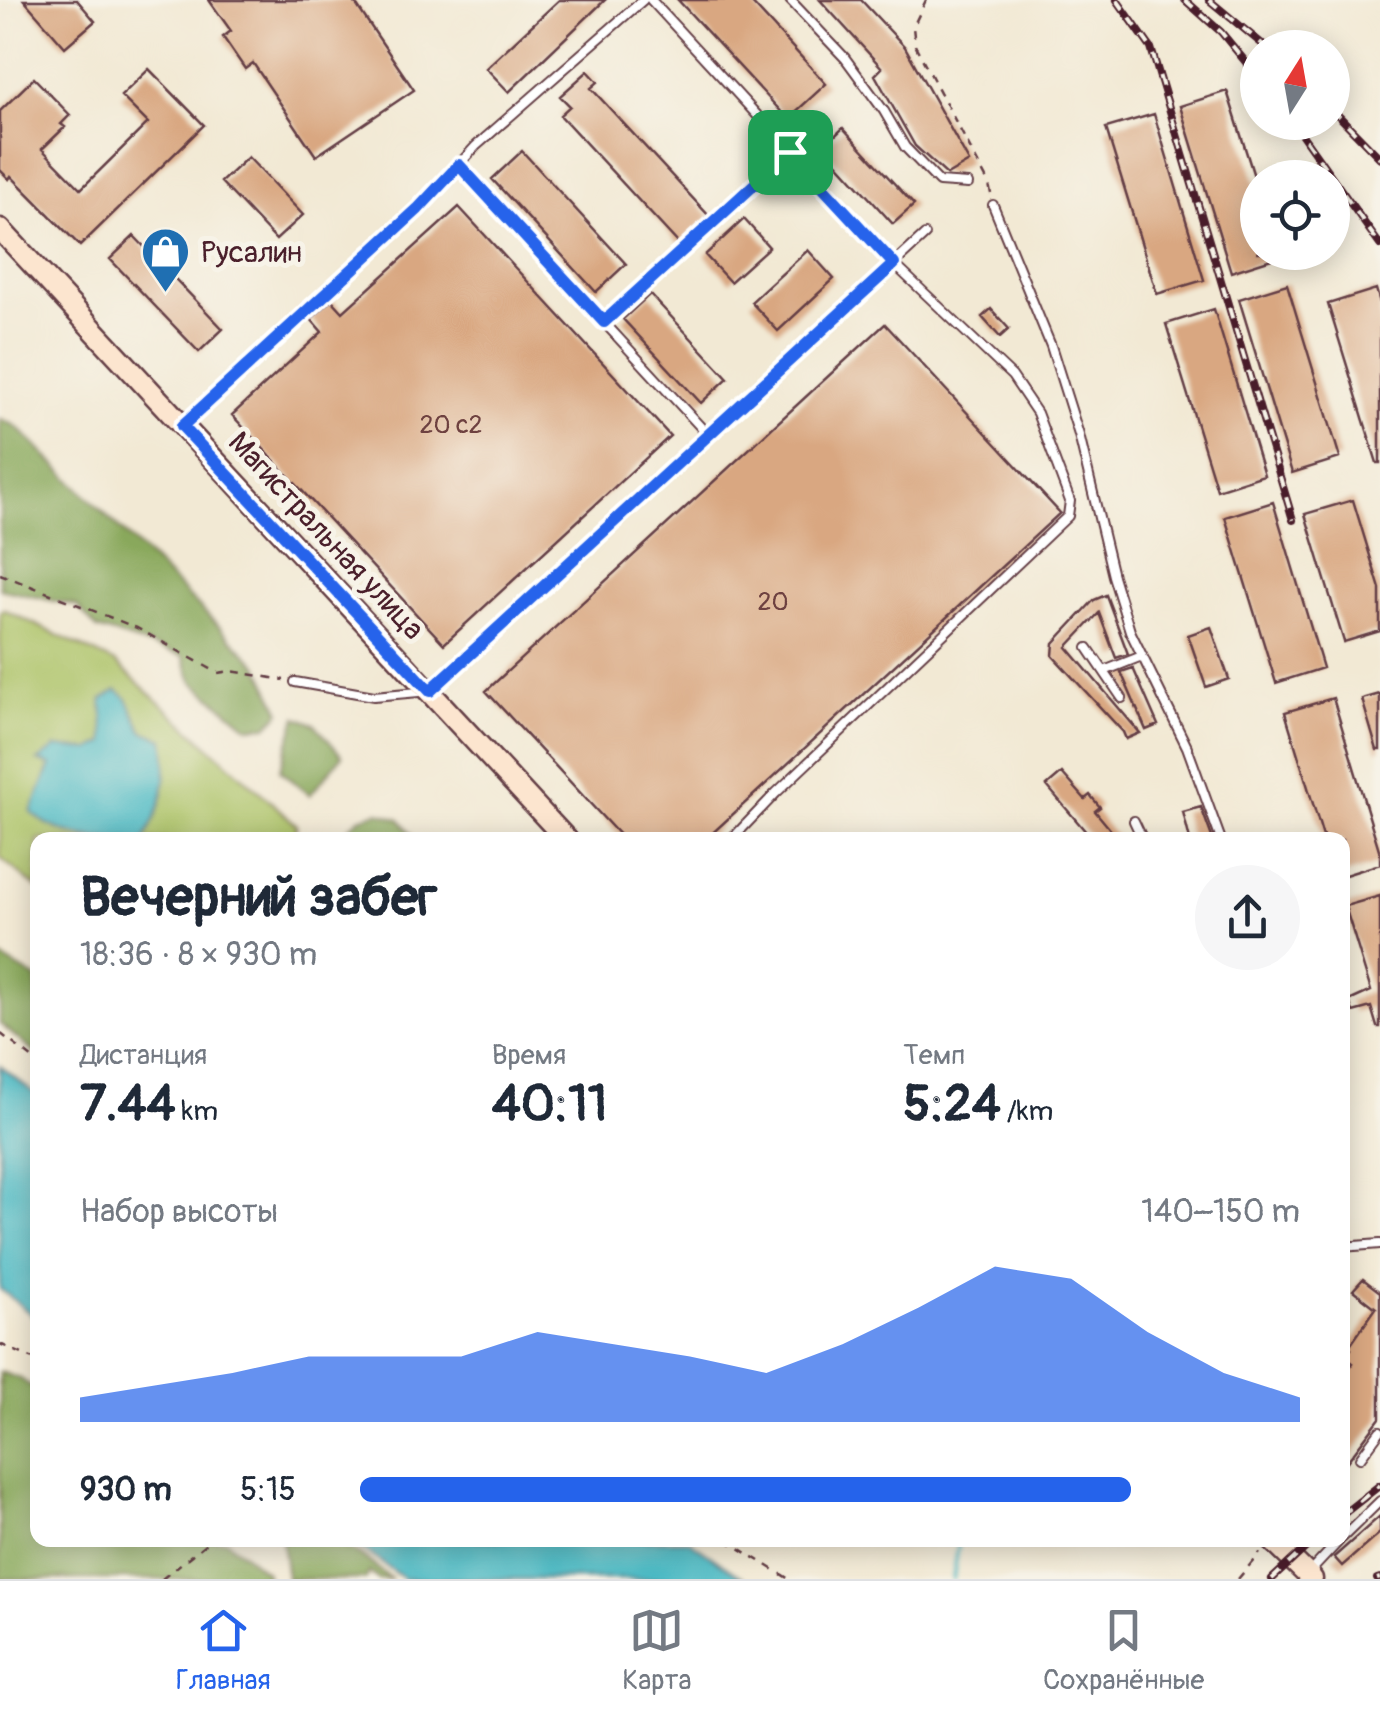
<!DOCTYPE html>
<html lang="ru">
<head>
<meta charset="utf-8">
<style>
	:root { --surface:#fff; --page:#f6f6f7; --text:#1f2937; --muted:#747a83; --line:#e0e1e3; --accent:#2563eb }
	body { margin:0; font-family:Pangolin,sans-serif; background:var(--page); color:var(--text); height:100vh; display:flex; flex-direction:column; font-size:38px; white-space:nowrap }
	* { box-sizing:border-box; margin:0 }
	p { font-size:32px; color:var(--muted) }
	.icon { flex:none; width:55px; height:55px; fill:none; stroke:currentColor; stroke-width:2; stroke-linecap:round; stroke-linejoin:round }
	.map { position:relative; flex:1; overflow:hidden }
	.sheet { position:absolute; left:30px; top:832px; width:1320px; height:715px; display:flex; flex-direction:column; background:var(--surface); border-radius:20px; box-shadow:0 5px 25px #0003 }
	.sheet>* { flex:none }
	.needle { width:65px; rotate:11deg }
	.tools { position:absolute; left:1240px; top:30px; display:grid; gap:20px }
	.tools a { display:grid; place-items:center; width:110px; height:110px; border-radius:50%; background:var(--surface); box-shadow:0 5px 25px #0003; font-size:50px }
	.pin { position:absolute; display:grid; place-items:center; width:85px; height:85px; color:#fff; margin:-42px; border-radius:20px; box-shadow:0 5px 15px #0006 }
	.round { display:grid; place-items:center; flex:none; width:105px; height:105px; border-radius:52px; background:var(--page) }
	.headline { display:flex; align-items:center; justify-content:space-between; height:170px; padding:0 50px }
	h1 { font-size:55px; font-weight:700; line-height:75px }
	.figures { display:grid; grid-template-columns:repeat(3,1fr); gap:15px; height:170px; padding:10px 50px }
	.figures div { display:grid; align-content:center }
	.figures b { font-size:50px; font-weight:700 }
	.figures small { font-size:28px; font-weight:400 }
	.figures p { font-size:28px }
	.chart { height:280px; padding:20px 50px }
	.chart p { display:flex; justify-content:space-between }
	.chart svg { width:100%; height:180px; margin-top:10px; fill:var(--accent); opacity:.7 }
	ul { padding:0 50px; list-style:none; font-size:32px }
	li { display:grid; grid-template-columns:160px 120px 1fr; align-items:center; height:75px }
	li i { height:25px; border-radius:12px; background:var(--accent) }
	.menu { display:flex; justify-content:space-around; align-items:center; height:140px; border-top:2px solid var(--line); background:var(--surface); font-size:28px; color:var(--muted) }
	.menu a { display:grid; justify-items:center; gap:5px }
	.menu .current { color:var(--accent) }
	.map>svg:first-child { display:block }
	.green { fill:#acc266; stroke:#7b7048; stroke-width:2.5 }
	.forest { fill:#89a85b; stroke:#6a6443; stroke-width:2.5 }
	.water { fill:#4bbac4; stroke:#4a6c78; stroke-width:2.5 }
	.lines { fill:none; stroke-linecap:round; stroke-linejoin:round }
	.stream { stroke:#4bbac4; stroke-width:4 }
	.building { fill:#d9a781 }
	.lane-casing { stroke:#633d44; stroke-width:12 }
	.secondary-casing { stroke:#633d44; stroke-width:25 }
	.path { stroke:#633d44; stroke-width:2.5; stroke-dasharray:8 8; stroke-linecap:butt }
	.lane { stroke:#fff; stroke-width:8 }
	.secondary { stroke:#fce5cf; stroke-width:20 }
	.rail-casing { stroke:#4a1f2b; stroke-width:8 }
	.rail { stroke:#f7f3e8; stroke-width:4; stroke-dasharray:11; stroke-linecap:butt }
	.route-casing { stroke:#fff; stroke-width:20 }
	.route { stroke:#2563eb; stroke-width:12 }
	.labels { text-anchor:middle; dominant-baseline:central; stroke-width:10; stroke-linejoin:round; paint-order:stroke }
	.number-label { font-size:25px; fill:#6e4140 }
	.poi-label { font-size:30px; fill:#4a1f2b; stroke:#f7f3e8; text-anchor:start }
	.street-label { font-size:30px; fill:#4a1f2b; stroke:#f7f3e8 }
</style>
</head>
<body>
<div class="map">
<svg width="1380" height="1579" viewBox="0 0 1380 1579">
	<rect width="100%" height="100%" fill="#f7f3e8"/>
	<filter id="ink" filterUnits="userSpaceOnUse"><feTurbulence type="fractalNoise" baseFrequency=".01" numOctaves="2"/><feDisplacementMap in="SourceGraphic" scale="20" xChannelSelector="R" yChannelSelector="G"/><feConvolveMatrix kernelMatrix="1 2 1 2 8 2 1 2 1" color-interpolation-filters="sRGB"/></filter>
	<filter id="wash" filterUnits="userSpaceOnUse"><feTurbulence type="fractalNoise" baseFrequency=".0048" numOctaves="4" result="noise"/><feDisplacementMap in="SourceGraphic" scale="40" xChannelSelector="R" yChannelSelector="G"/><feGaussianBlur stdDeviation="2.25" result="paint"/><feColorMatrix in="noise" values="0 0 0 0 0 0 0 0 0 0 0 0 0 0 0 0 0 1.4 0 .05"/><feComposite in="paint" operator="in"/></filter>
	<g filter="url(#wash)">
		<rect width="100%" height="100%" fill="#f2e9d4"/>
		<path class="green" d="M3 609 116 663 297 825 293 840H38L37 888 0 858V612Z"/>
		<path class="forest" d="M0 419 16 426 258 665 281 712 267 726 248 727 192 681 183 656 97 629 77 606 0 589Z
			M297 717 315 724 342 756 310 795 280 770Z
			M378 812 400 819 416 840H337L359 818Z
			M0 957 37 979V1055L0 1024Z
			M0 1372 21 1379 37 1391 38 1540H226L266 1572V1579H0Z
			M282 1540C343 1540 343 1541 391 1579H378L369 1572 366 1579H287Z"/>
		<path class="water" d="M117 690 126 697 143 731 164 739C170 776 163 807 144 840 106 840 61 840 31 812L51 765 38 761 56 747 90 750 105 743 102 700Z
			M0 1066 37 1095V1319L0 1289Z
			M350 1540H688L745 1579H404Z"/>
		<g class="lines">
			<path class="stream" d="M953 1579 959 1540"/>
		</g>
		<g id="blocks">
			<path class="building" d="M24 0H77L95 21 65 47Z
				M209 0H353L414 90 316 156 253 63 245 69 223 37 231 31Z
				M559 0H605L509 92 486 68Z
				M678 0H749L826 84 788 119Z
				M820 0H861L905 47 969 162 947 175 915 146 875 75 882 68Z
				M149 69 204 125 80 246 11 176 9 179 0 170V111L34 78 70 115 61 124 65 127 42 149 81 189 148 123 121 96Z
				M588 71 598 82 591 88 709 216 679 244 560 115 570 106 560 96Z
				M1227 91 1258 189V252H1284V255L1231 272 1180 106Z
				M1154 114 1204 280 1157 294 1106 128Z
				M843 128 914 205 893 224 823 147Z
				M522 151 626 264 596 292 492 179Z
				M248 157 303 215 276 240 221 182Z
				M459 207 670 436 444 644 232 415 322 332 311 319 332 300 343 312Z
				M744 219 769 247 730 282 705 255Z
				M134 236 223 329 199 352 110 259Z
				M808 250 834 279 778 331 751 302Z
				M1287 284 1340 458 1292 473 1239 299Z
				M1376 289 1380 303V463H1377L1328 304Z
				M650 294 728 378 701 403 623 319Z
				M991 309 1009 329 1000 337 982 317Z
				M1214 309 1264 475 1217 490 1166 324Z
				M885 324 1060 513 705 840H624L486 691Z
				M1353 500 1380 589V631L1344 642 1305 514Z
				M1273 502 1323 668 1276 683 1225 517Z
				M1106 595 1128 654 1116 658 1099 613 1067 647 1140 733 1126 739 1123 732 1053 656 1054 643 1094 600Z
				M1211 627 1229 679 1206 687 1188 635Z
				M1133 668 1158 725 1146 730 1121 672Z
				M1380 694V750H1377L1362 699Z
				M1333 698 1380 853V864L1342 876V840H1324L1285 712Z
				M1062 773 1085 799 1090 795 1100 807 1095 811 1119 840H1093L1047 786Z
				M1201 807 1213 840H1190L1183 812Z
				M1380 896V1027H1377L1371 1007 1353 1012 1349 1001 1371 991 1345 906Z
				M1363 1279 1380 1292V1418L1342 1468V1377L1353 1363 1345 1357 1351 1349 1349 1347 1376 1308 1353 1290Z
				M1380 1516V1533L1342 1566 1334 1557Z"/>
		</g>
	</g>
	<g filter="url(#ink)">
		<use href="#blocks" fill-opacity="0" stroke="#633d44" stroke-width="2.5"/>
		<g class="lines">
			<defs>
				<path id="lane" d="M651 0 894 264 1012 376 1037 413 1070 501 1068 516 776 793 731 840
					M790 0 845 58 884 111 905 147 939 182 968 184
					M459 165 708 435
					M993 205 1051 346 1079 435 1113 576 1130 631 1187 747 1221 840
					M604 323 817 127
					M184 424 418 209 476 146 643 0
					M1088 648 1122 698
					M1104 671 1142 656
					M295 682 374 696 430 691 925 235
					M1134 821 1143 840
					M1342 1247 1380 1244
					M1360 1458 1380 1431
					M1342 1538 1380 1501
					M1309 1573 1340 1540"/>
				<path id="secondary" d="M0 229 567 840
					M1272 1540 1312 1579"/>
			</defs>
			<use href="#lane" class="lane-casing"/>
			<use href="#secondary" class="secondary-casing"/>
			<path class="path" d="M926 0 913 27 915 45 989 184 991 194
				M0 574 137 628 218 673 231 671 284 680
				M0 1033 38 1063
				M0 1344 38 1361
				M726 1540 789 1579
				M162 1579 210 1540
				M1238 1579 1260 1553"/>
			<use href="#lane" class="lane"/>
			<use href="#secondary" class="secondary"/>
			<defs>
				<path id="rail" d="M1117 0 1151 48 1293 520
					M1185 0 1221 32 1258 77
					M1209 0 1267 48
					M1332 109 1380 158
					M1293 122 1380 245
					M1342 1515 1380 1485
					M1272 1579 1314 1540
					M1377 1579 1380 1578"/>
			</defs>
			<use href="#rail" class="rail-casing"/>
			<use href="#rail" class="rail"/>
		</g>
	</g>
	<g class="lines" filter="url(#ink)">
		<defs>
			<path id="route" d="M790 152 894 264 430 691 182 426 418 209 459 165 604 322Z"/>
		</defs>
		<use href="#route" class="route-casing"/>
		<use href="#route" class="route"/>
	</g>
	<defs>
		<symbol id="shop-pin" viewBox="-11 -11 22 30"><path d="M0 17L-7.5 6A9.5 9.5 0 1 1 7.5 6Z" fill="#1f6fb2" stroke="#f7f3e8"/><path d="M-5-2.5h2.3a2.7 3.5 0 0 1 5.4 0H5L5.5 6h-11ZM-1.5-2.5h3a1.5 2.3 0 0 0-3 0Z" fill="#fff"/></symbol>
	</defs>
	<g fill-rule="evenodd">
		<use href="#shop-pin" x="138" y="224" width="55" height="75"/>
	</g>
	<g class="labels">
		<g class="number-label">
			<text x="451" y="425">20 с2</text>
			<text x="773" y="602">20</text>
		</g>
		<g class="poi-label">
			<text x="201" y="252">Русалин</text>
		</g>
		<g class="street-label">
			<text transform="translate(326 536) rotate(47)">Магистральная улица</text>
		</g>
	</g>
</svg>
<div class="tools">
<a><svg class="needle" viewBox="-14 -14 28 28"><path d="M0-13l5 13h-10z" fill="#e53935"/><path d="M0 13l5-13h-10z" fill="#747a83"/></svg></a>
<a><svg class="icon" aria-label="locate" viewBox="0 0 24 24"><circle cx="12" cy="12" r="6"/><path d="M12 2v4M12 18v4M2 12h4M18 12h4"/></svg></a>
</div>
<div class="pin" style="left:790px;top:152px;background:#1e9e55"><svg class="icon" aria-label="arrive" viewBox="0 0 24 24"><path d="M6 21V4h12l-3 4 3 4H6"/></svg></div>
<section class="sheet">
<div class="headline"><div><h1>Вечерний забег</h1><p>18:36 · 8 × 930 m</p></div><a class="round"><svg class="icon" aria-label="share" viewBox="0 0 24 24"><path d="M12 15V3M7 8l5-5 5 5M5 13v7h14v-7"/></svg></a></div>
<div class="figures">
<div><p>Дистанция</p><b>7.44<small> km</small></b></div>
<div><p>Время</p><b>40:11</b></div>
<div><p>Темп</p><b>5:24<small> /km</small></b></div>
</div>
<div class="chart"><p><span>Набор высоты</span>140–150 m</p>
<svg viewBox="0 0 160 44" preserveAspectRatio="none"><path d="M0 44V38L10 35L20 32L30 28L40 28L50 28L60 22L70 25L80 28L90 32L100 25L110 16L120 6L130 9L140 22L150 32L160 38V44z"/></svg>
</div>
<ul>
<li><b>930 m</b>5:15<i style="width:82%"></i></li>
</ul>
</section>
</div>
<nav class="menu">
<a class="current"><svg class="icon" aria-label="home" viewBox="0 0 24 24"><path d="M3 11l9-7 9 7M6 9v11h12V9"/></svg>Главная</a>
<a><svg class="icon" aria-label="map" viewBox="0 0 24 24"><path d="M3 6l6-2 6 2 6-2v14l-6 2-6-2-6 2zM9 4v14M15 6v14"/></svg>Карта</a>
<a><svg class="icon" aria-label="saved" viewBox="0 0 24 24"><path d="M7 4h10v16l-5-4-5 4z"/></svg>Сохранённые</a>
</nav>
</body>
</html>
